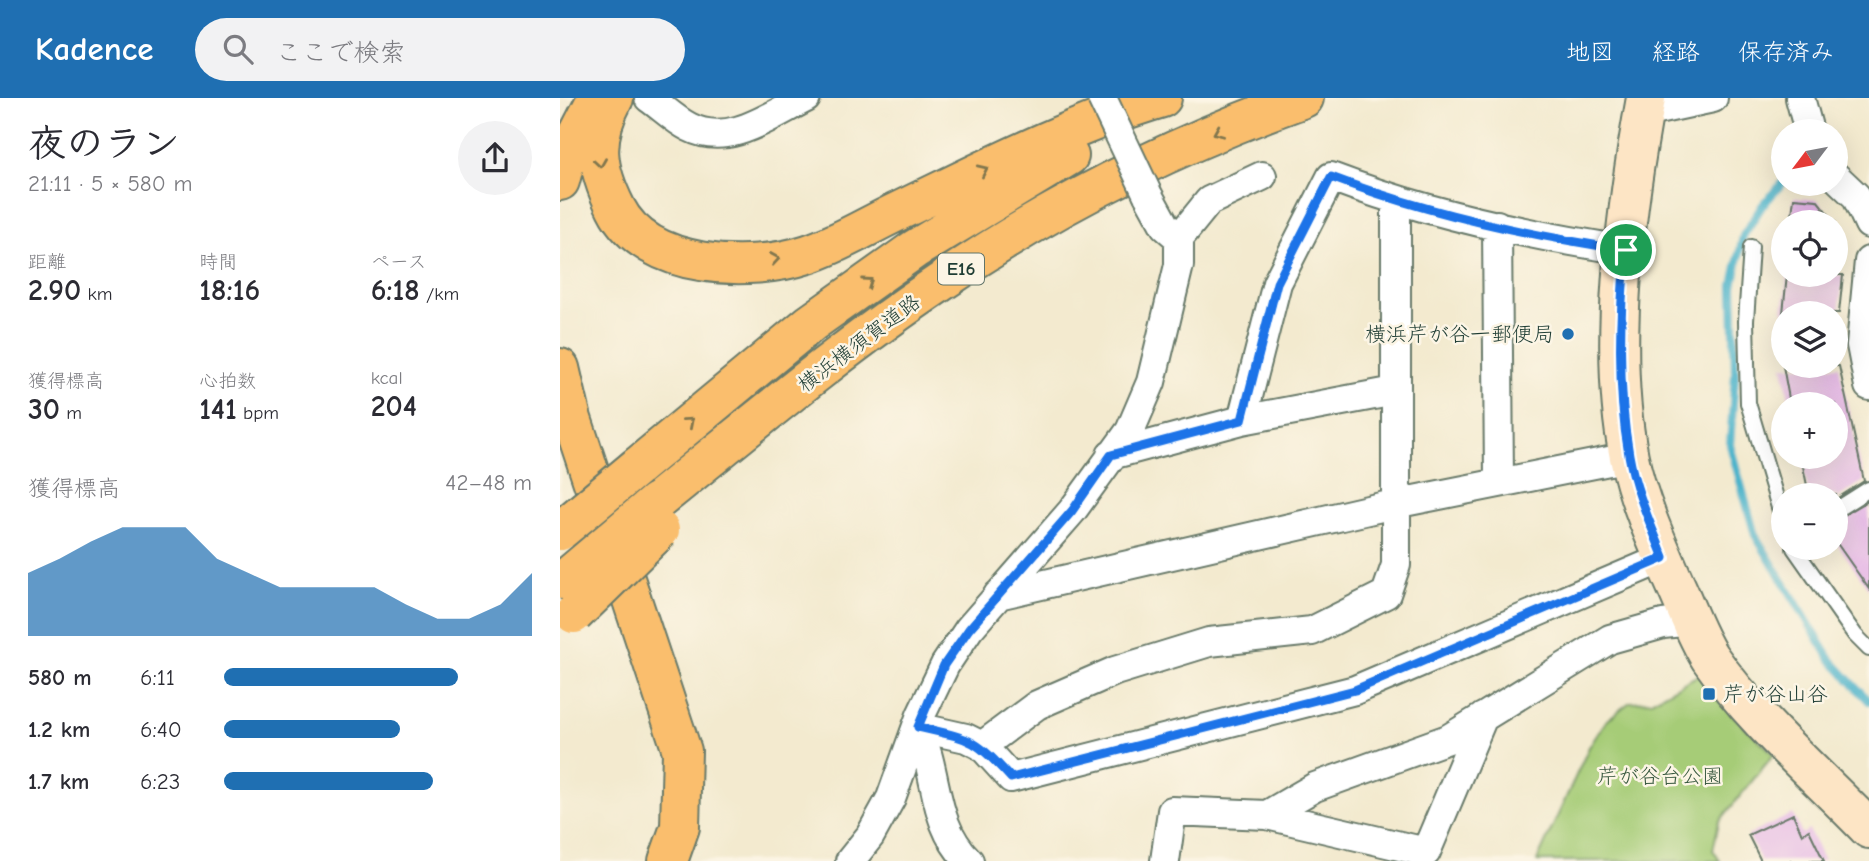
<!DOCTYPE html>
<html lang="ja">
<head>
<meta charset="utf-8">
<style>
	:root { --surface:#fff; --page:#f2f2f3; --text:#2b2b33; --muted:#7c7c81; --accent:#1f6fb2 }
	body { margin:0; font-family:"Comic Neue","Klee One",sans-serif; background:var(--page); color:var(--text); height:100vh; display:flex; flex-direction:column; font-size:26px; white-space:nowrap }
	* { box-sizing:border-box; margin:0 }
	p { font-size:23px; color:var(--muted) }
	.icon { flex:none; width:38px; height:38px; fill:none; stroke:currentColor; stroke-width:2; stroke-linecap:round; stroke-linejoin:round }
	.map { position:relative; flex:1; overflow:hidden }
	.drawer { display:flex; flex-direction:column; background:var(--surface); width:560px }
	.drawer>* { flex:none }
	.needle { width:46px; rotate:238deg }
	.buttons { position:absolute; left:1211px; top:21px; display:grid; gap:14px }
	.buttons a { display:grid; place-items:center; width:77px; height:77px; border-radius:50%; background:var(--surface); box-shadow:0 7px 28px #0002; font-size:35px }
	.pin { position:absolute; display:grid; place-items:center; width:60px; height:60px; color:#fff; margin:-30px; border:4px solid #fff; border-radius:50%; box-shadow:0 2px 7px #0007 }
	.round { display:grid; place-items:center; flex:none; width:74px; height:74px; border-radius:37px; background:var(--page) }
	.summary { display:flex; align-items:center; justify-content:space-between; height:119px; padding:0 28px }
	h1 { font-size:38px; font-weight:600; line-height:52px }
	.metrics { display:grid; grid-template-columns:repeat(3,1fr); gap:10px; height:119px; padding:7px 28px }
	.metrics div { display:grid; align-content:center }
	.metrics b { font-size:30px; font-weight:600 }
	.metrics small { font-size:19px; font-weight:400 }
	.metrics p { font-size:19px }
	.chart { height:196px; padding:14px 28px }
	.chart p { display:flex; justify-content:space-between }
	.chart svg { width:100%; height:126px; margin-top:7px; fill:var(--accent); opacity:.7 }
	ul { padding:0 28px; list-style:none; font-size:23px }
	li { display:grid; grid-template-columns:112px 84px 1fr; align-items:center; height:52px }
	li i { height:18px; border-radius:9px; background:var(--accent) }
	header { display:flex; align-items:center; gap:42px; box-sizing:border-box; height:98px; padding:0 35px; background:var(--accent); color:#fff }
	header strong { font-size:33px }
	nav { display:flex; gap:38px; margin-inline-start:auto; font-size:24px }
	.search { width:490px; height:63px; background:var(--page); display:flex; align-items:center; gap:18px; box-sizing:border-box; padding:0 24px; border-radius:38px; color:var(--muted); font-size:26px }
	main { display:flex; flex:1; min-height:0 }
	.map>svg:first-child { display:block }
	.green { fill:#a6cc77; stroke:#628456; stroke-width:2 }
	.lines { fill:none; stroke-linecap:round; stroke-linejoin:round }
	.stream { stroke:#4db4cb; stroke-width:8 }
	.building { fill:#e2afe7 }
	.lane-casing { stroke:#697a6a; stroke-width:18 }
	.street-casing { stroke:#697a6a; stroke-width:32 }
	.secondary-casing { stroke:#697a6a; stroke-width:42 }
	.highway-casing { stroke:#697a6a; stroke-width:42 }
	.lane { stroke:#fff; stroke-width:14 }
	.street { stroke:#fff; stroke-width:28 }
	.secondary { stroke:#fde5c5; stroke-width:38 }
	.highway { stroke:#fabe6d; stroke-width:38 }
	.street-bridge-casing { stroke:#697a6a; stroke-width:32; stroke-linecap:butt }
	.highway-bridge-casing { stroke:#697a6a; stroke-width:42; stroke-linecap:butt }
	.street-bridge { stroke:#fff; stroke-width:28 }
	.highway-bridge { stroke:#fabe6d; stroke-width:38 }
	.oneway { stroke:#82774e }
	.route-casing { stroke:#fff; stroke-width:14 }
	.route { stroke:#1a73e8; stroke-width:9 }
	.poi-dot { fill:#1f6fb2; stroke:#fcf5e5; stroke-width:2.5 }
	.labels { text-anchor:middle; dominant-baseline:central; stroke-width:5; stroke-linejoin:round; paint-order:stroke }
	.shield { fill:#fcf5e5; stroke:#617469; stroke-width:2 }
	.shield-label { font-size:19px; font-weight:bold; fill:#1f3d34 }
	.poi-label { font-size:21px; fill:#1f3d34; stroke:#fcf5e5; text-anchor:end }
	.street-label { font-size:21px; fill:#1f3d34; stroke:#fcf5e5 }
	.park-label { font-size:21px; fill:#3a5a41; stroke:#fcf5e5 }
</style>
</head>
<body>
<header>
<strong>Kadence</strong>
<div class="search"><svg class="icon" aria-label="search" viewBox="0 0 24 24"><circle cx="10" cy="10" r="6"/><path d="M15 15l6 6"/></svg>ここで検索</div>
<nav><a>地図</a><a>経路</a><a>保存済み</a></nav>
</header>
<main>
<section class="drawer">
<div class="summary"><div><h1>夜のラン</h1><p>21:11 · 5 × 580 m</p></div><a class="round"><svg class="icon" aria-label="share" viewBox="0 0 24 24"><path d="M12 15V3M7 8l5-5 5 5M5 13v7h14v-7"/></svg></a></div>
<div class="metrics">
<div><p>距離</p><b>2.90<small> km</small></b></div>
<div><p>時間</p><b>18:16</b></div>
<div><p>ペース</p><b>6:18<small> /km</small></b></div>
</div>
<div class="metrics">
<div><p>獲得標高</p><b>30<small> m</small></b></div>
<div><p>心拍数</p><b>141<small> bpm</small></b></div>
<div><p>kcal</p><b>204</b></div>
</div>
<div class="chart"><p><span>獲得標高</span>42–48 m</p>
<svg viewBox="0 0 160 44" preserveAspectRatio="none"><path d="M0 44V22L10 17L20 11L30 6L40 6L50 6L60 17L70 22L80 27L90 27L100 27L110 27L120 33L130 38L140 38L150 33L160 22V44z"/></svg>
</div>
<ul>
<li><b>580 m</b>6:11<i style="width:76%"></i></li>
<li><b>1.2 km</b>6:40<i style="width:57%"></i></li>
<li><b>1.7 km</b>6:23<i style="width:68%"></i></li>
</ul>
</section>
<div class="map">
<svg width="1309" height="763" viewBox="0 0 1309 763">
	<rect width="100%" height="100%" fill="#fcf5e5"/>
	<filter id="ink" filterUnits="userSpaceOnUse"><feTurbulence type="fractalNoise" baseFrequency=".0143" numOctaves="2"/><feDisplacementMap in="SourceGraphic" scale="14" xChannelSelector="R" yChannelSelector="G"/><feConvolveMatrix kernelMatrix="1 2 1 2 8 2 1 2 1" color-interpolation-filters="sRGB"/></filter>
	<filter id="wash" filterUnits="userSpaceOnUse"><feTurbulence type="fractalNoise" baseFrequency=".00686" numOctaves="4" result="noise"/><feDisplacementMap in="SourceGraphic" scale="28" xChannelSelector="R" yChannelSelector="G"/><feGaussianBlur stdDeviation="1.57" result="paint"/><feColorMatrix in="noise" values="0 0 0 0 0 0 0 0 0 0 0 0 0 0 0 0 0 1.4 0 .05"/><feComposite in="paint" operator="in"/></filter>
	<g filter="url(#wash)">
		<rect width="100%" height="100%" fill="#f3eacf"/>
		<path class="green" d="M1140 576 1164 609 1214 656 1159 724 1153 752 1160 763H977L1029 649 1047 622 1070 604 1091 603Z"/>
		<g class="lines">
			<path class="stream" d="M1223 84 1202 108 1183 138 1173 188 1175 277 1170 347 1195 437 1271 562 1309 603"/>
		</g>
		<g id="blocks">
			<path class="building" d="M1234 100 1257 102 1275 124H1231Z
				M1227 177H1283L1279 215H1223Z
				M1223 268H1279L1304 383 1276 401V397H1249L1241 359H1276V306H1230Z
				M1308 403 1309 409V491L1276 444V422Z
				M1233 716 1242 736 1249 732 1264 763H1201L1188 737Z"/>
		</g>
	</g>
	<g filter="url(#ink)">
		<use href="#blocks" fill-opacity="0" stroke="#697a6a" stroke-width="2"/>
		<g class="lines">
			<defs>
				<path id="lane" d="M1191 149 1186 223 1188 305 1223 423
					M1276 412 1309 391
					M1234 450 1295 537 1309 551"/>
				<path id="street" d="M89 0C102 9 115 22 129 29 169 50 211 17 246 0
					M1240 0 1249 33
					M1083 15 1153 0
					M1276 79 1296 98 1309 126
					M588 97 605 128 619 140
					M937 127 939 383
					M1309 163 1301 247 1309 288
					M682 322 717 185 771 79C866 115 965 137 1066 152
					M551 357 682 322 835 293
					M438 497 834 406 1069 359
					M357 629 406 640 422 648 451 680 795 592 1104 460
					M357 629C380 676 370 724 409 763
					M422 648 477 607 555 573 649 544 752 533 826 496 836 467V103
					M707 717 755 689 888 641 1050 541 1103 526 1132 523
					M290 763 310 738 331 700 361 617 385 567 409 531 512 413 570 333 591 284 619 167V140L649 103 702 78
					M605 763 612 713 707 717 866 754 923 619"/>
				<path id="secondary" d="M1086 0C1066 109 1047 249 1069 359 1078 403 1098 447 1116 488 1127 512 1136 538 1150 560 1194 623 1256 676 1309 731"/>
				<path id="highway" d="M54 0C32 41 36 70 56 110 87 172 190 175 248 156 279 146 309 127 339 113 424 72 511 27 602 0
					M0 83 6 60 35 4
					M0 270 12 321 122 653 120 729 108 763
					M77 369 251 225 355 151 509 58
					M96 404C189 329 281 251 381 184 493 107 616 46 744 0"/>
			</defs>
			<use href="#lane" class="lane-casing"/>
			<use href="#street" class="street-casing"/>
			<use href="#secondary" class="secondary-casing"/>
			<use href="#highway" class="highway-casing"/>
			<use href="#lane" class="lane"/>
			<use href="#street" class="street"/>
			<use href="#secondary" class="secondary"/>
			<use href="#highway" class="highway"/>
			<defs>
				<path id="street-bridge" d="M542 0 588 97"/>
				<path id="highway-bridge" d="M0 433 77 369
					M4 482 96 404
					M14 516 100 432"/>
			</defs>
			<use href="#street-bridge" class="street-bridge-casing"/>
			<use href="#highway-bridge" class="highway-bridge-casing"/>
			<use href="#street-bridge" class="street-bridge"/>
			<use href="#highway-bridge" class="highway-bridge"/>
		</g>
		<defs><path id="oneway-chevron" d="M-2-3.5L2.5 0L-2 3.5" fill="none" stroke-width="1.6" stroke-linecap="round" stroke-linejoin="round" transform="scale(1.75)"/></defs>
		<g class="oneway">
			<use href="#oneway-chevron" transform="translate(658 34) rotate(157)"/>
			<use href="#oneway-chevron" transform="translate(40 65) rotate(82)"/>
			<use href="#oneway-chevron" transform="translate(423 72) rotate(-25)"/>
			<use href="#oneway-chevron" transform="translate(215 161) rotate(-9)"/>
			<use href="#oneway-chevron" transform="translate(308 184) rotate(-35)"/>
			<use href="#oneway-chevron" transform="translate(129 324) rotate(-41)"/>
		</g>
	</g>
	<g class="lines" filter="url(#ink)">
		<defs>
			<path id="route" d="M771 79C866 115 965 137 1066 152 1059 220 1057 289 1069 357 1075 392 1091 427 1104 460L795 592 451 680C414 639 411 641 358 629L384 567 409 531 512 413 551 357 682 322 717 185Z"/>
		</defs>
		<use href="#route" class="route-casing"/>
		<use href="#route" class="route"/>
	</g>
	<g class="poi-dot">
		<circle cx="1008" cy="236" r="7"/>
		<rect x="1142" y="589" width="14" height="14" rx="3.5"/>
	</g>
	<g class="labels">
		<rect class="shield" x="378" y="155.5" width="46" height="31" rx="5"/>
		<g class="shield-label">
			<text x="401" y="171">E16</text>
		</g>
		<g class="poi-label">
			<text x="994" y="236">横浜芹が谷一郵便局</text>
			<text x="1163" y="596" text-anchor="start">芹が谷山谷</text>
		</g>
		<g class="street-label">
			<text transform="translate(299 245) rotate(-37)">横浜横須賀道路</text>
		</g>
		<g class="park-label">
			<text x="1100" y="678">芹が谷台公園</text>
		</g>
	</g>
</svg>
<div class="buttons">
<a><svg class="needle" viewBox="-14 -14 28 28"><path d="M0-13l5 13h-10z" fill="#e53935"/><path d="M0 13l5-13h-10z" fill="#7c7c81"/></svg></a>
<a><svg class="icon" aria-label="locate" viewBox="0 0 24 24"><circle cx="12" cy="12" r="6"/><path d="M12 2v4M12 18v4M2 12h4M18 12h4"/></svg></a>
<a><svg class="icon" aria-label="layers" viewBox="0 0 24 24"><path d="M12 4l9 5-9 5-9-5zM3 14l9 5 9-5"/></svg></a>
<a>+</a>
<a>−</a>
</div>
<div class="pin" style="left:1066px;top:152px;background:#1e9e55"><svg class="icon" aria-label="arrive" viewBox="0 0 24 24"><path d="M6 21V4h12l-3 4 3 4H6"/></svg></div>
</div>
</main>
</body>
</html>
